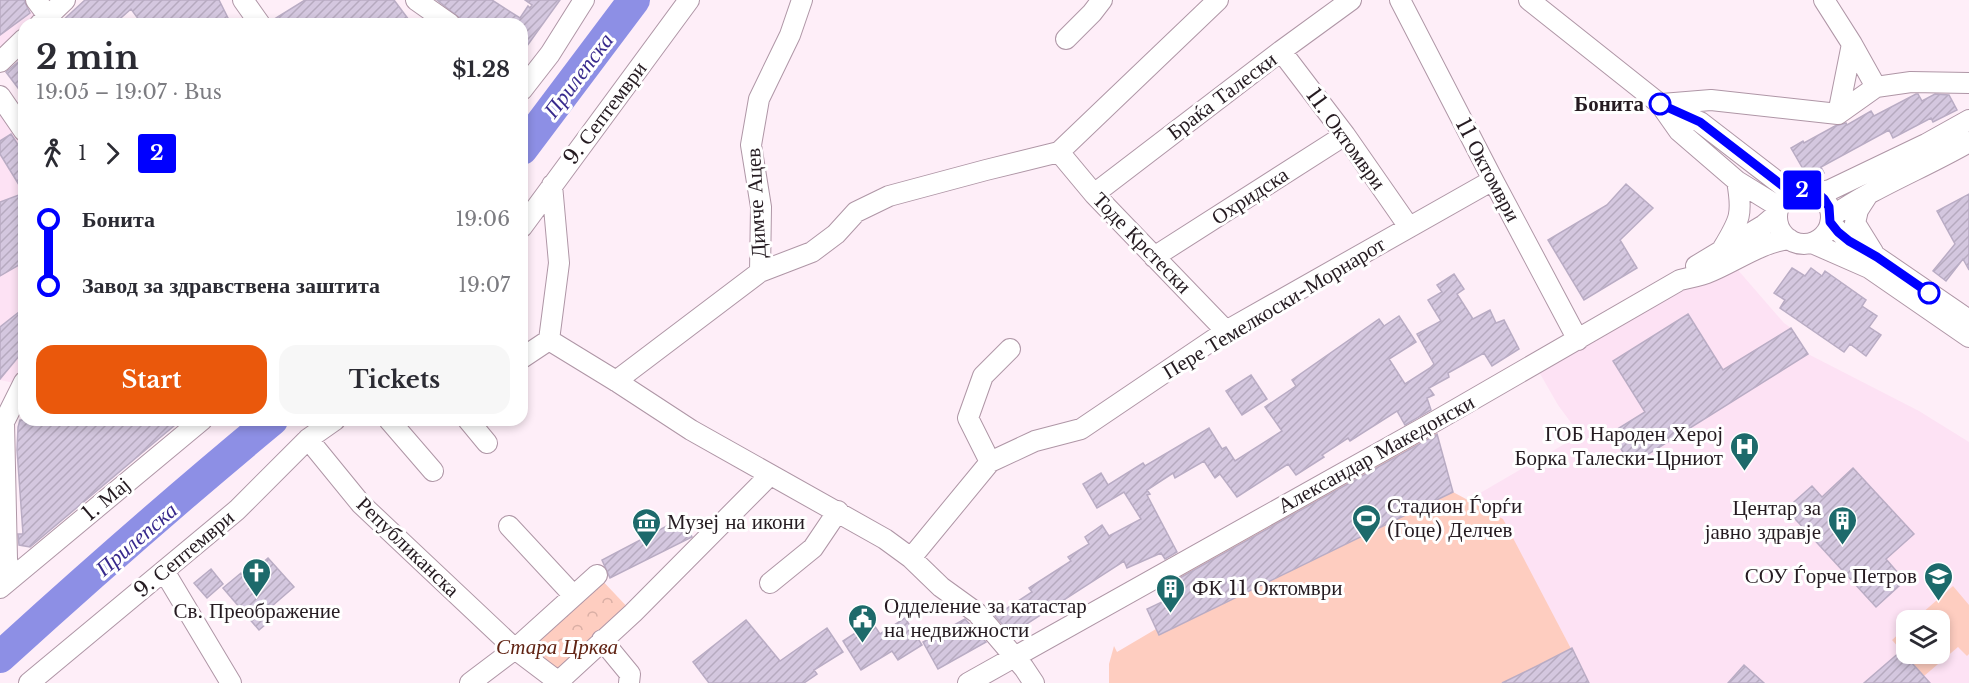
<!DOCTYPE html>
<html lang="en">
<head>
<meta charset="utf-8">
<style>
  :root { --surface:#fff; --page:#f7f7f7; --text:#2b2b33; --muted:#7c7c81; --accent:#ea580c }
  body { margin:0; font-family:"Libre Baskerville",serif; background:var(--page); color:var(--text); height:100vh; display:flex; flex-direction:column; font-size:22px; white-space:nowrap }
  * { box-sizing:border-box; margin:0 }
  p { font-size:20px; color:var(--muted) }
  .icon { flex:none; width:33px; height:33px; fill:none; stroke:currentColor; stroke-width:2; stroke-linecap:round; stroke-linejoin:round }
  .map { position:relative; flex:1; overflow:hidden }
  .drawer { position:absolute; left:18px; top:18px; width:510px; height:408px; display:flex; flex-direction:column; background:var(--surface); border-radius:18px; box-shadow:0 3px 9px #0003 }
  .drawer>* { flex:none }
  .badge { padding:0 12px; border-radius:4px; font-size:21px; line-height:39px }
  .fabs { position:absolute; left:1896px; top:610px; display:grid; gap:12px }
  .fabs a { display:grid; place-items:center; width:54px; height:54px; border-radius:12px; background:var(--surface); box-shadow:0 3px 9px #0003; font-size:30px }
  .map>.badge { position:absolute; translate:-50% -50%; box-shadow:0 0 0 3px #fff }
  .legs { display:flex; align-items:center; gap:9px; height:66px; padding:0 18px; font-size:20px }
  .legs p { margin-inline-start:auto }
  .head { display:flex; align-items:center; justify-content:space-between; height:102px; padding:0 18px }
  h1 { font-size:33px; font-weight:700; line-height:45px }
  .button { display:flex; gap:12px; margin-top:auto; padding:12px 18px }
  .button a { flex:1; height:69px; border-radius:18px; background:var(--accent); color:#fff; font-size:24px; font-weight:700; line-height:69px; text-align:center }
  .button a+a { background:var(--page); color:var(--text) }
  ul { padding:0 18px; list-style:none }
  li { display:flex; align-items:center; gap:21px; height:66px; font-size:22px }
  li i { display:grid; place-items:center; width:9px; height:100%; margin:0 8px; background:currentColor }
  li i::after { content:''; width:15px; height:15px; margin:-8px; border:4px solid; border-radius:50%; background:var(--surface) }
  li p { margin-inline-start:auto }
  li:first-child i { background:linear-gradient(#0000 50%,currentColor 0) }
  li:last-child i { background:linear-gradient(currentColor 50%,#0000 0) }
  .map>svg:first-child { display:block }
</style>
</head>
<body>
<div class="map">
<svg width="1969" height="683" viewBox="0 0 1969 683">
  <defs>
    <pattern id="forest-crowns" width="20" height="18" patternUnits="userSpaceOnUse" patternTransform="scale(1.5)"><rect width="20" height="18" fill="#fecdc0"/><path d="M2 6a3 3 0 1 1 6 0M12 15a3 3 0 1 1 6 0" fill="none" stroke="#daafa5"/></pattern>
    <pattern id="building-hatch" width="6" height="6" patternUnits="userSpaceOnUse" patternTransform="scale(1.5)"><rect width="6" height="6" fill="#d4c7df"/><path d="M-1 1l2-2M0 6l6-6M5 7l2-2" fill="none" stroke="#b6aabf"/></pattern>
  </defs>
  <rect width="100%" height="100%" fill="#feeef8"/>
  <path fill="#fde2f4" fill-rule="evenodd" d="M0 0H65L40 24H24V39L0 62Z
    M0 96 24 131 23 385 0 380Z
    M1731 262 1784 323 1791 328 1808 354 1919 411 1969 442V683H1589L1503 520 1477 506 1475 496 1580 435 1558 405 1535 365ZM1906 621H1940V654H1906Z"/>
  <path fill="#fecdc0" d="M1434 422 1453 492 1503 519 1589 683H1109V664L1114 646 1117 652 1156 629 1159 635 1194 618 1170 570Z
    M1953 586 1969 605V654L1967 656 1958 647 1924 676 1892 640 1906 627V654H1940V621H1913Z"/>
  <path fill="url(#forest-crowns)" d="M597 575 633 613 559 681 515 649Z"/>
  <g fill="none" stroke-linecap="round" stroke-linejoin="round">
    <path stroke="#8d8fe5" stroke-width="32" d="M522 149 634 0
      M0 657C89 576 179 497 272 420"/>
  </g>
  <path fill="url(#building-hatch)" stroke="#b9acc4" stroke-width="1.5" d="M0 0H24L30 13 0 35Z
    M85 0H219L231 24H142L131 9 114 24H59Z
    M305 0H394L412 24H272L271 21Z
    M437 0H492L520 18 528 6 530 8 532 5 525 0H560L522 53V24H467Z
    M24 57V96L6 72Z
    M1916 94H1918L1922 101 1935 94 1949 95 1957 110 1933 122 1931 118 1893 138 1889 130 1821 167 1824 173 1810 181 1791 148 1803 141 1804 143 1835 126 1846 123 1847 125 1871 111 1874 116Z
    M11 134 24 154V193L0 154V141Z
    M1626 184 1653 208 1620 240 1637 268 1584 300 1548 240 1607 205Z
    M24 193V262L0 276V202Z
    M1969 194V270L1963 259 1946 281 1933 271 1955 244 1937 211Z
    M1792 268 1805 276 1811 268 1822 276 1825 271 1866 300 1862 306 1877 316 1869 327 1881 335 1866 356 1850 344 1844 352 1780 308 1785 300 1774 293Z
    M1454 274 1464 289 1457 294 1473 319 1490 310 1496 323 1504 320 1519 349 1492 366 1484 353 1448 373 1449 377 1429 388 1434 395 1427 398 1431 410 1405 425 1397 411 1350 441 1348 438 1322 455 1324 457 1296 475 1288 464 1237 497 1220 474 1215 478 1204 461 1175 478 1173 473 1147 490 1150 494 1147 495 1177 552 1165 559 1161 553 1127 568 1124 561 1011 634 995 616 1032 592 1029 588 1071 561 1068 557 1089 544 1085 537 1102 525 1109 536 1141 519 1124 492 1097 508 1083 484 1101 473 1108 485 1143 463 1145 466 1209 428 1222 449 1226 447 1235 461 1282 431 1265 407 1296 386 1292 380 1379 319 1384 326 1399 316 1416 342 1389 359 1405 384 1430 368 1434 364 1417 334 1441 321 1428 300 1442 292 1437 285Z
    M24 308V350L0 379V327Z
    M1688 314 1723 370 1791 328 1808 354 1631 465 1611 433 1645 412 1613 361Z
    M1251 375 1267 399 1242 415 1226 391Z
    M20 420H181L30 547 19 545 18 534H23L17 450 18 427Z
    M1437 434 1453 492 1159 635 1147 609 1183 592 1176 580Z
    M1853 468 1914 534 1886 559 1898 573 1892 578 1899 586 1876 607 1786 509 1812 486 1822 497Z
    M682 518 692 537 610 578 602 560Z
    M268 558 294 587 272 606 279 613 259 630 223 588 241 573 245 578Z
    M211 569 223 584 207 598 194 583Z
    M905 618 922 645 898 660 892 651 861 670 843 641 872 622 880 634Z
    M965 619 986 642 938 669 923 642Z
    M746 620 780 661 827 628 843 652 814 670 817 674 804 683H709L693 662Z
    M1572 648 1589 683H1502L1539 665Z
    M1901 651 1930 683H1864Z
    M1744 665 1764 683H1728Z"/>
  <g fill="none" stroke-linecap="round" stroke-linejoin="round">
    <defs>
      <path id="minor" d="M36 0 48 16
        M243 0 260 24
        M416 0 450 24
        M1400 0 1493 180 1578 340
        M1529 0 1660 104 1700 122 1792 193
        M1824 0 1852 44 1838 114
        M40 24 65 0
        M1066 39 1092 13 1102 0
        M1852 44 1876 87
        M1281 51 1345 135 1409 227
        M0 62 24 39
        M522 90 550 54 584 0
        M0 96 24 131
        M1660 104 1679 131 1737 181 1779 207
        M1662 104 1711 100 1838 114 1876 87 1911 82 1969 83
        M1059 152 1094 194 1226 331
        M1777 217a27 27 0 1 1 54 0a27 27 0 1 1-54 0Z
        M1817 193 1830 190 1926 144 1969 120
        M1094 194 1281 51 1351 0
        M1867 196 1858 210 1855 223 1873 252
        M1831 217C1874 187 1924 168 1969 142
        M1830 223 1849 241 1877 257 1969 320
        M522 227 689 0
        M1812 243 1869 268 1969 337
        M1723 248C1740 220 1743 214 1737 181
        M1154 257 1345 135
        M1696 266 1764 225 1777 214
        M760 272 761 207 751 145 759 99 790 35 802 0
        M549 340 616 381 691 430 885 539 911 558 941 587 977 613 1024 668 1034 683
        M522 358 549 340 559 263 552 185
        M616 381 760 272 812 252 836 234 856 212 889 196 986 170 1059 152 1218 0
        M389 420 433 471
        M468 420 487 443
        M308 439 361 504 515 649 560 683
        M990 462 968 418 983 376 1010 349
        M509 526 574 596
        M911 558 990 462 1035 441 1081 429 1226 331 1493 180
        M164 571 231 683
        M10 579 7 559 4 422 24 382
        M770 583 813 548 838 511
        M0 588 202 420
        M602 640 630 674 629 683
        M559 681 633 613 769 476
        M29 683 237 510 308 439 335 420
        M470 683 515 649 597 575
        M968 683 1434 422 1680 280C1689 278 1698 276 1707 273 1735 262 1759 243 1789 239"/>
    </defs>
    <use href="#minor" stroke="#af96a6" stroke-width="22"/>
    <use href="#minor" stroke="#fff" stroke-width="20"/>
  </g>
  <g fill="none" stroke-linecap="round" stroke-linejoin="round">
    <defs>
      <path id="line-1" d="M1660 104 1700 122 1792 193 1800 190 1817 193 1824 199 1829 207 1830 222 1838 232 1849 241 1877 257 1929 293"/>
    </defs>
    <use href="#line-1" stroke="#fff" stroke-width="14"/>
    <use href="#line-1" stroke="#00f" stroke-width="9"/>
  </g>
  <defs>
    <symbol id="hospital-pin" viewBox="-11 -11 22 30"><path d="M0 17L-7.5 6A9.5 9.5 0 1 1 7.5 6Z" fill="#1d6a6b" stroke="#fff"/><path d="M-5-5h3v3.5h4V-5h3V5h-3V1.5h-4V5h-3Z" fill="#fff"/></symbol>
    <symbol id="stadium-pin" viewBox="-11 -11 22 30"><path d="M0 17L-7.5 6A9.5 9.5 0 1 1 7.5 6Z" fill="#1d6a6b" stroke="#fff"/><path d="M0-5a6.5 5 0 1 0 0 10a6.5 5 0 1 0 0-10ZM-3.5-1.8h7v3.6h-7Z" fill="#fff"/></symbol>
    <symbol id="building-pin" viewBox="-11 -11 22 30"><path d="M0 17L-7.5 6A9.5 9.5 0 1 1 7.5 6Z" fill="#1d6a6b" stroke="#fff"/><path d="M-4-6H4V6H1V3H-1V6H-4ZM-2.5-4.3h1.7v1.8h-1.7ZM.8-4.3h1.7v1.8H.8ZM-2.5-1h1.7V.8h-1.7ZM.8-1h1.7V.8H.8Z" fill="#fff"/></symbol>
    <symbol id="museum-pin" viewBox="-11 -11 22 30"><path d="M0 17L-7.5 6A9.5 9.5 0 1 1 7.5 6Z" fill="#1d6a6b" stroke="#fff"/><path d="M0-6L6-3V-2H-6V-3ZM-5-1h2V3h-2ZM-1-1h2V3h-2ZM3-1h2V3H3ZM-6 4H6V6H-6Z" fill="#fff"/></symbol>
    <symbol id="church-pin" viewBox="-11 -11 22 30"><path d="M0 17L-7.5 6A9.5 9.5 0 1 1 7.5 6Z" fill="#1d6a6b" stroke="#fff"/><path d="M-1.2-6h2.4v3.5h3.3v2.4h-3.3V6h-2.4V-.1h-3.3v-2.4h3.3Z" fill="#fff"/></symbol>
    <symbol id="university-pin" viewBox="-11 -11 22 30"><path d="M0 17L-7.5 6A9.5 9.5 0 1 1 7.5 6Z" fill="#1d6a6b" stroke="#fff"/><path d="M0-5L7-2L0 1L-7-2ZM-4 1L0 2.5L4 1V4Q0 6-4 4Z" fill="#fff"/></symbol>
    <symbol id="civic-pin" viewBox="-11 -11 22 30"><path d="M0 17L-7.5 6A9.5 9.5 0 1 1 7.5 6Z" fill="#1d6a6b" stroke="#fff"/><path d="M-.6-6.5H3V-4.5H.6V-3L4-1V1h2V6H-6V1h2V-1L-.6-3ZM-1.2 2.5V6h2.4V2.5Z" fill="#fff"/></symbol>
  </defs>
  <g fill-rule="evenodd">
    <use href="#hospital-pin" x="1728" y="430" width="33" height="45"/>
    <use href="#stadium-pin" x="1350" y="502" width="33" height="45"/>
    <use href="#building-pin" x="1826" y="504" width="33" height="45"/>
    <use href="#museum-pin" x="630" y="506" width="33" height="45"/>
    <use href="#church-pin" x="240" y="556" width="33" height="45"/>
    <use href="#university-pin" x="1922" y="560" width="33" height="45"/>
    <use href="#building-pin" x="1154" y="572" width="33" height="45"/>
    <use href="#civic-pin" x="846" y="602" width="33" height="45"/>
  </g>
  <g fill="#fff" stroke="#00f" stroke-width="3">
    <circle cx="1660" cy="104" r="10"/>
    <circle cx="1929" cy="293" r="10"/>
  </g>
  <g text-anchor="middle" stroke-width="6" stroke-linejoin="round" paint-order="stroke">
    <g font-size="21" fill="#251b21" stroke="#fff">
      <text transform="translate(1222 96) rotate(-37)" y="7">Браќа Талески</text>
      <text transform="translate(605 113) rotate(-53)" y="7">9. Септември</text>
      <text transform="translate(1346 139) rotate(54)" y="7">11. Октомври</text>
      <text transform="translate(1488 170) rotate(62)" y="7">11 Октомври</text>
      <text transform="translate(1250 196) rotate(-33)" y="7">Охридска</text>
      <text transform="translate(756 203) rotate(-93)" y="7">Димче Ацев</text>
      <text transform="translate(1142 243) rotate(46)" y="7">Тоде Крстески</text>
      <text transform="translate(1274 308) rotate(-31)" y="7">Пере Темелкоски-Морнарот</text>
      <text transform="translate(1376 454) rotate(-29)" y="7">Александар Македонски</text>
      <text transform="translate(106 499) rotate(-40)" y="7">1. Мај</text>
      <text transform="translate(408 547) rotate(44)" y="7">Републиканска</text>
      <text transform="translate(184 554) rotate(-40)" y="7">9. Септември</text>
    </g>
    <g font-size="21" font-weight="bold" fill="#251b21" stroke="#fff" text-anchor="end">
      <text x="1644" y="111">Бонита</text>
    </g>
    <g font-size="21" fill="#251b21" stroke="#fff" text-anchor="start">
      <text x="1723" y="441" text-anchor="end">ГОБ Народен Херој<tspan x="1723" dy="24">Борка Талески-Црниот</tspan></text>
      <text x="1387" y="513">Стадион Ѓорѓи<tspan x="1387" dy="24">(Гоце) Делчев</tspan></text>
      <text x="1821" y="515" text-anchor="end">Центар за<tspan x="1821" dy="24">јавно здравје</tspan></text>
      <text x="667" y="529">Музеј на икони</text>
      <text x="1917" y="583" text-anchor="end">СОУ Ѓорче Петров</text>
      <text x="1192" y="595">ФК 11 Октомври</text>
      <text x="884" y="613">Одделение за катастар<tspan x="884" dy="24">на недвижности</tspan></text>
      <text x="257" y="618" text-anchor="middle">Св. Преображение</text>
    </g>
    <g font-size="21" font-style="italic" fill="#602313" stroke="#fff">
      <text x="557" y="654">Стара Црква</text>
    </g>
    <g font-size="22" font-style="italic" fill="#382a8d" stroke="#fff">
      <text transform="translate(578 75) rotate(-53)" y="8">Прилепска</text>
      <text transform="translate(136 539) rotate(-41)" y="8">Прилепска</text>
    </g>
  </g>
</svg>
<div class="fabs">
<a><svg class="icon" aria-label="layers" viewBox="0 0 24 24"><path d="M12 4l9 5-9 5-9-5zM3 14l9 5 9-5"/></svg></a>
</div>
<b class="badge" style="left:1802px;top:190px;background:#00f;color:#fff">2</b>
<section class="drawer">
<div class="head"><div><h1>2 min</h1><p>19:05 – 19:07 · Bus</p></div><b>$1.28</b></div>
<div class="legs"><svg class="icon" aria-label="walk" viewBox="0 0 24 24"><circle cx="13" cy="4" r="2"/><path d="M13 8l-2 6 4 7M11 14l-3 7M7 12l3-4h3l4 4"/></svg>1<svg class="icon" aria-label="forward" viewBox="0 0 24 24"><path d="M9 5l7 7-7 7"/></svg><b class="badge" style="background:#00f;color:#fff">2</b></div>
<ul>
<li><i style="color:#00f"></i><b>Бонита</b><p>19:06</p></li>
<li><i style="color:#00f"></i><b>Завод за здравствена заштита</b><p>19:07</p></li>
</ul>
<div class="button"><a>Start</a><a>Tickets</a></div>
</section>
</div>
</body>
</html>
